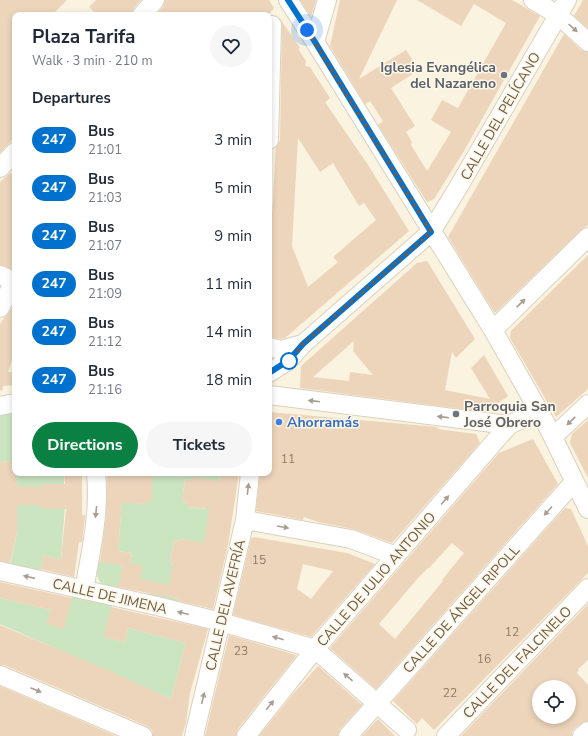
<!DOCTYPE html>
<html lang="en">
<head>
<meta charset="utf-8">
<style>
  :root { --surface:#fff; --page:#f6f6f7; --text:#1f2937; --muted:#747a83; --accent:#0b8043 }
  body { margin:0; font-family:"Nunito Sans",sans-serif; background:var(--page); color:var(--text); height:100vh; display:flex; flex-direction:column; font-size:15px; white-space:nowrap }
  * { box-sizing:border-box; margin:0 }
  p { font-size:13px; color:var(--muted) }
  .icon { flex:none; width:22px; height:22px; fill:none; stroke:currentColor; stroke-width:2; stroke-linecap:round; stroke-linejoin:round }
  .map { position:relative; flex:1; overflow:hidden }
  .sheet { position:absolute; left:12px; top:12px; width:260px; height:464px; display:flex; flex-direction:column; background:var(--surface); border-radius:8px; box-shadow:0 2px 6px #0003 }
  .sheet>* { flex:none }
  .badge { padding:0 8px; border-radius:13px; font-size:14px; line-height:26px }
  .tools { position:absolute; left:532px; top:680px; display:grid; gap:8px }
  .tools a { display:grid; place-items:center; width:44px; height:44px; border-radius:50%; background:var(--surface); box-shadow:0 2px 6px #0003; font-size:20px }
  .you { position:absolute; width:20px; height:20px; margin:-10px; border:3px solid #fff; border-radius:50%; background:#1a73e8; box-shadow:0 0 0 6px #1a73e833 }
  .map>.badge { position:absolute; translate:-50% -50%; box-shadow:0 0 0 2px #fff }
  h2 { padding:0 20px; font-size:15px; line-height:36px }
  .round { display:grid; place-items:center; flex:none; width:42px; height:42px; border-radius:21px; background:var(--page) }
  .overview { display:flex; align-items:center; justify-content:space-between; height:68px; padding:0 20px }
  h1 { font-size:19px; font-weight:700; line-height:30px }
  .primary-button { display:flex; gap:8px; margin-top:auto; padding:8px 20px }
  .primary-button a { flex:1; height:46px; border-radius:24px; background:var(--accent); color:#fff; font-size:16px; font-weight:700; line-height:46px; text-align:center }
  .primary-button a+a { background:var(--page); color:var(--text) }
  ul { padding:0; list-style:none }
  li { display:flex; align-items:center; gap:12px; height:48px; padding:0 20px }
  li div { flex:1 }
  li b { display:block; font-size:15px }
  li em { font-style:normal }
  li .badge { min-width:44px; font-weight:700; text-align:center }
  .map>svg:first-child { display:block }
</style>
</head>
<body>
<div class="map">
<svg width="588" height="736" viewBox="0 0 588 736">
  <rect width="100%" height="100%" fill="#f9f3e0"/>
  <path fill="#cbe5c1" d="M11 408 15 436V461L0 462V412Z
    M16 473H64V487H35V505H65L61 560 44 555 39 580 10 565 17 533Z
    M121 473H220L218 484 192 478V480L185 479 182 502 188 503V507L206 509V507H210L204 546 191 541 180 539 179 541 174 540 170 563 175 564 167 596 179 598 178 604 147 598 151 582 140 579 130 563 132 553 118 551 122 502 147 504V501H152V483Z
    M98 561 123 566 118 591C99 586 95 581 98 561Z
    M72 596 112 605 105 637 125 642 128 628 186 643 171 699 0 624V598L51 610 47 624 64 628Z"/>
  <path fill="#ecd5bb" fill-rule="evenodd" d="M0 0H67L52 15H15V137L0 153Z
    M96 0H141L134 8 132 15H97L89 7Z
    M165 0H269L274 8 268 15H156L163 7Z
    M300 0H316L312 14 310 15Z
    M340 0H397L359 79 406 50 419 70 391 88 415 126 406 132 412 142 411 145 427 171 451 132 431 120 442 100 458 108 506 23 474 4 461 26 417 0H512L540 16 464 151 434 199 427 202 378 125 383 121 370 101 365 104 330 46Z
    M583 0H588V28L574 16Z
    M279 17 300 48 298 49 306 61 305 66 310 67 330 98 325 102 368 165 409 231 285 338 281 339 269 337V283L271 233 276 147 280 140 282 25ZM298 138 320 172 333 163 359 206 364 203 376 220 333 257 338 262 308 287 292 246Z
    M564 34 581 50 588 52V225L581 230 496 312H494L448 237Z
    M10 173 15 176V270L0 265V182Z
    M588 255V389L556 417 510 338 511 331Z
    M427 261 475 339 456 358 452 352 445 390 490 399 471 368 484 355 508 396 486 412 300 388 301 366 417 263ZM354 341 353 351 373 375 350 372 349 381 313 377Z
    M15 302V352L8 372H15V385L3 386 2 391 0 390V324L4 318 9 313Z
    M269 412 438 427 437 429 476 434 480 443 392 543 353 529 318 522 304 517 303 520 256 511 260 473H269Z
    M588 420V478L570 443 572 434Z
    M533 439 558 484 376 689 330 648 499 453ZM452 543 464 553 442 580 443 581 395 639 379 624 418 578 428 568H429Z
    M15 461 17 486 42 487V484H65L64 473H82V515H85V517L82 542H79L74 577 41 569 44 555 61 560 66 509 40 508V505H17V533L10 563 0 561V462Z
    M107 473H152V501H147V504L122 503 118 551 132 553 130 563 143 566 140 579 169 585 173 563H170L174 540 179 541 180 539 204 543 209 509 188 507V503L182 502 185 479 192 480V477L219 481 220 473H239L228 545 213 609 179 601V598L148 593 118 587 123 566 100 562 106 518Z
    M565 508 571 509 588 546V573L434 730 422 718 417 724 393 701Z
    M254 537 347 553 375 564 311 637 233 615 251 539ZM303 564 333 571 311 599 297 589Z
    M0 582 72 598 64 629 46 624 51 610 0 598Z
    M588 604V660L578 669 579 670 577 673 588 685V721L582 723 575 728 572 732V736H461ZM539 687H569V717H539Z
    M111 607 208 629 190 693 186 723 182 736H153L152 730 147 726 4 665H0V625L103 668 171 699 186 643 128 628 125 642 104 637Z
    M229 635 296 655V656L238 729 236 736H205Z
    M318 666 362 705 340 729 338 736H259L293 694Z
    M0 686 116 736H0Z
    M378 719 395 736H362Z"/>
  <g fill="none" stroke-linecap="round" stroke-linejoin="round">
    <defs>
      <path id="minor" d="M288 0 315 42 493 330 549 429 588 509
        M533 0 558 15 588 42
        M142 15 155 0
        M315 42 327 0
        M269 140 272 25
        M0 168 15 152
        M0 275 15 282
        M0 308 14 282
        M493 330 588 237
        M269 347 281 350 303 344
        M269 373 289 360 303 344 431 232 459 186 567 0
        M269 395 509 425 539 411
        M0 406 15 403
        M553 437 588 404
        M245 520 351 539 396 556
        M0 571 157 606 221 622 315 649 407 730
        M84 590C91 551 100 512 96 473
        M0 675 143 736
        M194 736 245 520 250 473
        M246 736 315 649 509 425
        M348 736 574 482
        M446 736 588 588
        M582 736 588 731"/>
    </defs>
    <use href="#minor" stroke="#dcd0be" stroke-width="20"/>
    <use href="#minor" stroke="#fff" stroke-width="18"/>
  </g>
  <defs><path id="oneway-solid" d="M-6-.8H1V-3.2L6.5 0L1 3.2V.8H-6Z"/></defs>
  <g fill="#a89d92">
    <use href="#oneway-solid" transform="translate(573 28) rotate(42)"/>
    <use href="#oneway-solid" transform="translate(521 303) rotate(-44)"/>
    <use href="#oneway-solid" transform="translate(314 401) rotate(-173)"/>
    <use href="#oneway-solid" transform="translate(443 417) rotate(-173)"/>
    <use href="#oneway-solid" transform="translate(571 421) rotate(136)"/>
    <use href="#oneway-solid" transform="translate(248 489) rotate(-83)"/>
    <use href="#oneway-solid" transform="translate(445 500) rotate(-49)"/>
    <use href="#oneway-solid" transform="translate(548 511) rotate(132)"/>
    <use href="#oneway-solid" transform="translate(96 512) rotate(96)"/>
    <use href="#oneway-solid" transform="translate(283 527) rotate(10)"/>
    <use href="#oneway-solid" transform="translate(29 577) rotate(-167)"/>
    <use href="#oneway-solid" transform="translate(183 613) rotate(-166)"/>
    <use href="#oneway-solid" transform="translate(278 638) rotate(-164)"/>
    <use href="#oneway-solid" transform="translate(348 677) rotate(-139)"/>
    <use href="#oneway-solid" transform="translate(36 690) rotate(23)"/>
    <use href="#oneway-solid" transform="translate(203 698) rotate(-77)"/>
    <use href="#oneway-solid" transform="translate(270 705) rotate(-51)"/>
  </g>
  <g fill="none" stroke-linecap="round" stroke-linejoin="round">
    <defs>
      <path id="line" d="M269 373 289 360 303 344 431 232 315 42 288 0"/>
    </defs>
    <use href="#line" stroke="#fff" stroke-width="9"/>
    <use href="#line" stroke="#0072ce" stroke-width="6"/>
    <path stroke="#6e5b4a" stroke-width="4" stroke-dasharray="0 7.2" d="M289 361 303 344 431 232 307 30"/>
  </g>
  <g fill="#6b7280" stroke="#fdf7e6" stroke-width="1.5">
    <circle cx="504" cy="75" r="4"/>
    <circle cx="456" cy="414" r="4"/>
  </g>
  <circle fill="#fff" stroke="#0072ce" stroke-width="2" cx="289" cy="361" r="8"/>
  <circle fill="#3f7fe0" stroke="#fdf7e6" stroke-width="1.5" cx="279" cy="422" r="4"/>
  <g text-anchor="middle" stroke-width="3" stroke-linejoin="round" paint-order="stroke">
    <g font-size="12" fill="#8e7a66">
      <text x="288" y="463">11</text>
      <text x="259" y="564">15</text>
      <text x="512" y="636">12</text>
      <text x="241" y="655">23</text>
      <text x="484" y="663">16</text>
      <text x="450" y="697">22</text>
    </g>
    <g font-size="14" font-weight="bold" fill="#5b616d" stroke="#fdf7e6" text-anchor="end">
      <text x="496" y="72">Iglesia Evangélica<tspan x="496" dy="16">del Nazareno</tspan></text>
      <text x="464" y="411" text-anchor="start">Parroquia San<tspan x="464" dy="16">José Obrero</tspan></text>
    </g>
    <g font-size="14" fill="#6e5b4a" stroke="#fdf7e6">
      <text transform="translate(500 116) rotate(-60)" y="5">CALLE DEL PELÍCANO</text>
      <text transform="translate(376 579) rotate(-49)" y="5">CALLE DE JULIO ANTONIO</text>
      <text transform="translate(110 596) rotate(13)" y="5">CALLE DE JIMENA</text>
      <text transform="translate(225 605) rotate(-77)" y="5">CALLE DEL AVEFRÍA</text>
      <text transform="translate(461 609) rotate(-48)" y="5">CALLE DE ÁNGEL RIPOLL</text>
      <text transform="translate(517 662) rotate(-46)" y="5">CALLE DEL FALCINELO</text>
    </g>
    <g font-size="14" font-weight="bold" fill="#366cbe" stroke="#fdf7e6" text-anchor="start">
      <text x="287" y="427">Ahorramás</text>
    </g>
  </g>
</svg>
<div class="tools">
<a><svg class="icon" aria-label="locate" viewBox="0 0 24 24"><circle cx="12" cy="12" r="6"/><path d="M12 2v4M12 18v4M2 12h4M18 12h4"/></svg></a>
</div>
<div class="you" style="left:307px;top:30px"></div>
<section class="sheet">
<div class="overview"><div><h1>Plaza Tarifa</h1><p>Walk · 3 min · 210 m</p></div><a class="round"><svg class="icon" aria-label="heart" viewBox="0 0 24 24"><path d="M12 20l-8-8c-3-5 5-10 8-4 3-6 11-1 8 4z"/></svg></a></div>
<h2>Departures</h2>
<ul>
<li><span class="badge" style="background:#0072ce;color:#fff">247</span><div><b>Bus</b><p>21:01</p></div><em>3 min</em></li>
<li><span class="badge" style="background:#0072ce;color:#fff">247</span><div><b>Bus</b><p>21:03</p></div><em>5 min</em></li>
<li><span class="badge" style="background:#0072ce;color:#fff">247</span><div><b>Bus</b><p>21:07</p></div><em>9 min</em></li>
<li><span class="badge" style="background:#0072ce;color:#fff">247</span><div><b>Bus</b><p>21:09</p></div><em>11 min</em></li>
<li><span class="badge" style="background:#0072ce;color:#fff">247</span><div><b>Bus</b><p>21:12</p></div><em>14 min</em></li>
<li><span class="badge" style="background:#0072ce;color:#fff">247</span><div><b>Bus</b><p>21:16</p></div><em>18 min</em></li>
</ul>
<div class="primary-button"><a>Directions</a><a>Tickets</a></div>
</section>
</div>
</body>
</html>
